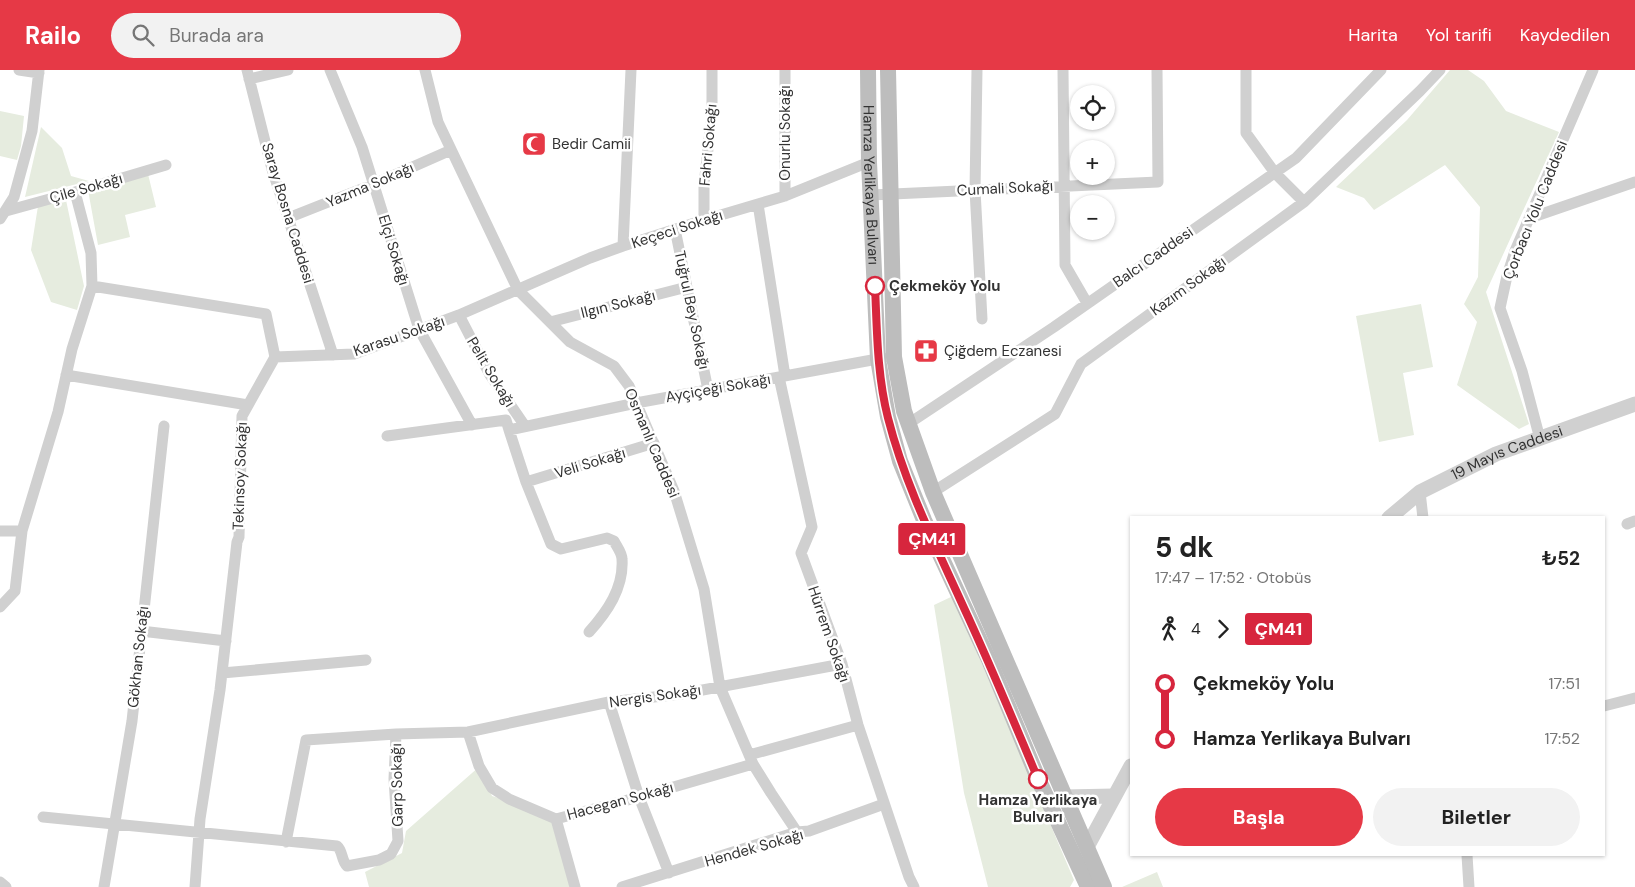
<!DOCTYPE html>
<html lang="tr">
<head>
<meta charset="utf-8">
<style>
  :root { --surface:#fff; --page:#f2f2f2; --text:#222; --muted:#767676; --accent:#e63946 }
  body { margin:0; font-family:"DM Sans",sans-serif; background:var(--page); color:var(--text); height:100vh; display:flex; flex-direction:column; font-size:19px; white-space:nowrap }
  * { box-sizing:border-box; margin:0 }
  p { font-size:16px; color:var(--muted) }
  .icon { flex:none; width:28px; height:28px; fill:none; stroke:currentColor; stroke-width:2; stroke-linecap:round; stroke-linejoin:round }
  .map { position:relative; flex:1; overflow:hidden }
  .drawer { position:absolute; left:1130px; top:446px; width:475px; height:340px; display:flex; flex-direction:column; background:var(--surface); border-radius:0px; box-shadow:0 1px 4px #0004 }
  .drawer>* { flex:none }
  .badge { padding:0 10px; border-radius:4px; font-size:18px; line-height:32px }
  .buttons { position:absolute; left:1070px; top:15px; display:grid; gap:10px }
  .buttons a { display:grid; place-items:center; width:45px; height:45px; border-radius:50%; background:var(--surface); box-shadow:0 1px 4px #0004; font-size:25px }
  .map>.badge { position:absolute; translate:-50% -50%; box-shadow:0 0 0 2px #fff }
  .legs { display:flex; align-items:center; gap:8px; height:55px; padding:0 25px; font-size:16px }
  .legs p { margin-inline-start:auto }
  .head { display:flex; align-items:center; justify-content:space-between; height:85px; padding:0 25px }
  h1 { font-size:28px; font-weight:700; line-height:38px }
  .action { display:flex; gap:10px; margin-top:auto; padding:10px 25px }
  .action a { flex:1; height:58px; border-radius:30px; background:var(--accent); color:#fff; font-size:20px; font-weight:700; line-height:58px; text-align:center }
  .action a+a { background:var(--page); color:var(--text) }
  ul { padding:0 25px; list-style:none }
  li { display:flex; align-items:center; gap:18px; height:55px; font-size:19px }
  li i { display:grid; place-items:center; width:8px; height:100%; margin:0 6px; background:currentColor }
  li i::after { content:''; width:12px; height:12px; margin:-6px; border:4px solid; border-radius:50%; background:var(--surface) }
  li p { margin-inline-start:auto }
  li:first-child i { background:linear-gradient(#0000 50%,currentColor 0) }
  li:last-child i { background:linear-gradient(currentColor 50%,#0000 0) }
  header { display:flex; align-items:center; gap:30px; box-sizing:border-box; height:70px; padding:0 25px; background:var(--accent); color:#fff }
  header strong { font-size:24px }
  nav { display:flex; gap:28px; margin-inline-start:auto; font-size:18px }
  .search { width:350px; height:45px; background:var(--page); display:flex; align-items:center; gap:12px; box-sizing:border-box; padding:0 18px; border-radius:28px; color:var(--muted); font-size:19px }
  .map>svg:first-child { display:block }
</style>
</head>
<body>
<header>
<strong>Railo</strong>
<div class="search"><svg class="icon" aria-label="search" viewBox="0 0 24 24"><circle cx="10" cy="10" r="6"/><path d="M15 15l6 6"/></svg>Burada ara</div>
<nav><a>Harita</a><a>Yol tarifi</a><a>Kaydedilen</a></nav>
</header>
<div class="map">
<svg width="1635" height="817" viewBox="0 0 1635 817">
  <rect width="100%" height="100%" fill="#fff"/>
  <path fill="#e6ecdf" d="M1450 0H1468L1484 11 1506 41 1559 62 1486 222 1529 354 1519 359 1457 315 1477 252 1464 234 1478 207 1480 137 1445 95 1374 140 1364 128 1336 117 1407 50Z
    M0 41 24 46 21 76 17 90 0 86Z
    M41 57 62 78 71 106 89 111 25 127Z
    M148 104 156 137 125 145 130 167 98 175 88 120Z
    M66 130 84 216 77 240 51 232 31 180 38 136Z
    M1421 234 1433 297 1403 303 1414 365 1379 372 1356 246Z
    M953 526 1074 810 1070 817H988L964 723 934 535Z
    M480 696 492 726 550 744 572 817H369L365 802 402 783 406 761Z
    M1157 802 1163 817H1122Z"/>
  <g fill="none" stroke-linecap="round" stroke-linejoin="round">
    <path stroke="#d0d0d0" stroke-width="11" d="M19 0 39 3
      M247 0 272 99 333 285
      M330 0 362 77 419 259 472 355
      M425 0 438 52 518 220 570 272 614 296 629 316 674 421 704 519 720 617 753 694 771 723 797 762
      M631 0 623 176 704 150 785 126 869 92
      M785 0V126
      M977 0 975 120 982 249
      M1063 0 1065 195 1087 233
      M1246 0V63L1275 103 1304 132
      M249 9 288 0
      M871 125 1158 112 1157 0
      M758 134 785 306
      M6 141 75 122 166 95
      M288 148 374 114 451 80
      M1530 148 1635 112
      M0 149 14 127 32 61 39 0
      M704 150V115L712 43V0
      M675 159 708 320
      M92 216 266 244 275 287 242 346 239 467 237 472 220 620 200 749 195 817
      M459 245 490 305 525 356
      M550 252 687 217
      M275 287 354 284 459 245 590 188 623 176
      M66 305 248 335
      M779 307 812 457 801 483 842 594 858 655 909 807 914 817
      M908 354 1054 257 1296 88 1381 0
      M509 360 526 412 551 474 561 479 607 468 614 471C617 477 622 483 622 489 624 518 607 542 589 562
      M387 366 506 350 509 360 636 333 883 288
      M1540 369 1522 301 1500 238 1507 206 1515 181 1593 0
      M526 412 654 373
      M933 422 1055 344 1081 294 1304 132 1420 21 1440 0
      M1420 422 1423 448
      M1627 454 1635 451
      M0 461H22
      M0 537 15 521 22 461 58 342 72 279 92 216 91 183 75 122
      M141 561 226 571
      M222 603 366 590
      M609 632 639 727 669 803
      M1604 636 1635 628
      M468 662 479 696 492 718 509 729 556 749 639 727 753 694
      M749 685 858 655
      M43 747 337 776C343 781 341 790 347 796L379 790 391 784 398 771 394 709 396 664
      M556 749 575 817
      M286 772 306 670 396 664 468 662 609 632 681 624 842 594
      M1467 785 1469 817
      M0 812 6 817
      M104 817 132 651 164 356
      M622 817 797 762 809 761 884 734"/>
    <g stroke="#d0d0d0" stroke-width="15">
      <path id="s1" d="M1389 448 1420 422 1496 384 1635 334"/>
      <path d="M1064 727 1114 726"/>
      <path d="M1087 777 1131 696"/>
    </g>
    <g stroke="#bdbdbd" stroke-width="16">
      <path id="s2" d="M868 0 869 92 878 289 888 347 900 391 924 450 989 590 1040 713 1088 817"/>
      <path d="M888 0 894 287 904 341 933 422 1104 817"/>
    </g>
  </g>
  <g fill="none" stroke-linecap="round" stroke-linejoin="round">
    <defs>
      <path id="line-1" d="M875 216C877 260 877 305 888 348 905 415 936 476 964 538 990 594 1014 652 1038 709"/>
    </defs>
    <use href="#line-1" stroke="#fff" stroke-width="11"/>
    <use href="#line-1" stroke="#d7263d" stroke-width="8"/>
  </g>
  <defs>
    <symbol id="mosque-square" viewBox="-11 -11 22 22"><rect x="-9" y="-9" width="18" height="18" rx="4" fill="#e63946" stroke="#fff"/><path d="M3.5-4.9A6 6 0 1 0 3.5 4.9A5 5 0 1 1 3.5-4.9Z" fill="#fff"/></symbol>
    <symbol id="pharmacy-square" viewBox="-11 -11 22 22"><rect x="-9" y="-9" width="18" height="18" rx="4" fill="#e63946" stroke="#fff"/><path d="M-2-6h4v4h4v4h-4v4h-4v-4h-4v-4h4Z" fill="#fff"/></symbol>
  </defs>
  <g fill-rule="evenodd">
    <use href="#mosque-square" x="520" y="60" width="28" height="28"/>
    <use href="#pharmacy-square" x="912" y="267" width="28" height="28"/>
  </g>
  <g fill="#fff" stroke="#d7263d" stroke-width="2.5">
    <circle cx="875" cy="216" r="9"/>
    <circle cx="1038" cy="709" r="9"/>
  </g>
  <g text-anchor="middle" stroke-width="5" stroke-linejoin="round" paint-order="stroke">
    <g font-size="15" fill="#333" stroke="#fff">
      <text transform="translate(785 63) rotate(-90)" y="5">Onurlu Sokağı</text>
      <text transform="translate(708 75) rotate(-85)" y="5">Fahri Sokağı</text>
      <text transform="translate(370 115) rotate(-23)" y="5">Yazma Sokağı</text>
      <text dy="5" stroke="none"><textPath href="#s2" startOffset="115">Hamza Yerlikaya Bulvarı</textPath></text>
      <text transform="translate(86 118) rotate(-16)" y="5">Çile Sokağı</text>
      <text transform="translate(1005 118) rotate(-3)" y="5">Cumali Sokağı</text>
      <text transform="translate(1535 140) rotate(-68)" y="5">Çorbacı Yolu Caddesi</text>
      <text transform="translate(288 143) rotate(73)" y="5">Saray Bosna Caddesi</text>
      <text transform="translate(677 159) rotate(-18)" y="5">Keçeci Sokağı</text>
      <text transform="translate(394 180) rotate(73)" y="5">Elçi Sokağı</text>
      <text transform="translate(1153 187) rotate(-35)" y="5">Balcı Caddesi</text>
      <text transform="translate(1188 216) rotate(-36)" y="5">Kazım Sokağı</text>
      <text transform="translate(618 234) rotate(-14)" y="5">Ilgın Sokağı</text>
      <text transform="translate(692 240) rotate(78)" y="5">Tuğrul Bey Sokağı</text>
      <text transform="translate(399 266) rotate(-19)" y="5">Karasu Sokağı</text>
      <text transform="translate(491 302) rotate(59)" y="5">Pelit Sokağı</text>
      <text transform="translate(718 318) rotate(-10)" y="5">Ayçiçeği Sokağı</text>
      <text transform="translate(652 373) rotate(67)" y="5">Osmanlı Caddesi</text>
      <text dy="5" stroke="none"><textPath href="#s1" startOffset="136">19 Mayıs Caddesi</textPath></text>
      <text transform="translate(590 393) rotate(-17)" y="5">Veli Sokağı</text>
      <text transform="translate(240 406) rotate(-88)" y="5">Tekinsoy Sokağı</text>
      <text transform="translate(829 564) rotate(71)" y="5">Hürrem Sokağı</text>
      <text transform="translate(138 587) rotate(-84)" y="5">Gökhan Sokağı</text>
      <text transform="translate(655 626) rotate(-8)" y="5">Nergis Sokağı</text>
      <text transform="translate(397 715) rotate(-91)" y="5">Garp Sokağı</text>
      <text transform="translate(620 731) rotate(-15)" y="5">Hacegan Sokağı</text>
      <text transform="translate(754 778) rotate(-16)" y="5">Hendek Sokağı</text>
    </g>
    <g font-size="15" fill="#333" stroke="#fff" text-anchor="start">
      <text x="552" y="79">Bedir Camii</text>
      <text x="944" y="286">Çiğdem Eczanesi</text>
    </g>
    <g font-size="15" font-weight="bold" fill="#333" stroke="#fff" text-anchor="start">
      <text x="889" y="221">Çekmeköy Yolu</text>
      <text x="1038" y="735" text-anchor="middle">Hamza Yerlikaya<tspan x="1038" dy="17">Bulvarı</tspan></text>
    </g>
  </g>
</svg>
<div class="buttons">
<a><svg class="icon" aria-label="locate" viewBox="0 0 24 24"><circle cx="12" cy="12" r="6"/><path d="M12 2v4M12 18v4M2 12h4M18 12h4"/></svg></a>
<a>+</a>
<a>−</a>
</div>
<b class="badge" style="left:932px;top:469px;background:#d7263d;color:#fff">ÇM41</b>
<section class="drawer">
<div class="head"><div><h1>5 dk</h1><p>17:47 – 17:52 · Otobüs</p></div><b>₺52</b></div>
<div class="legs"><svg class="icon" aria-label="walk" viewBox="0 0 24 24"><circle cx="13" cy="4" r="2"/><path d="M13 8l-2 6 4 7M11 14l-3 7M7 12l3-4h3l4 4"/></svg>4<svg class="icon" aria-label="forward" viewBox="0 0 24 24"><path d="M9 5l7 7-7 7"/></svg><b class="badge" style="background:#d7263d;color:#fff">ÇM41</b></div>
<ul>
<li><i style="color:#d7263d"></i><b>Çekmeköy Yolu</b><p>17:51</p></li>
<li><i style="color:#d7263d"></i><b>Hamza Yerlikaya Bulvarı</b><p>17:52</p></li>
</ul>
<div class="action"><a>Başla</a><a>Biletler</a></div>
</section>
</div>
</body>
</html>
